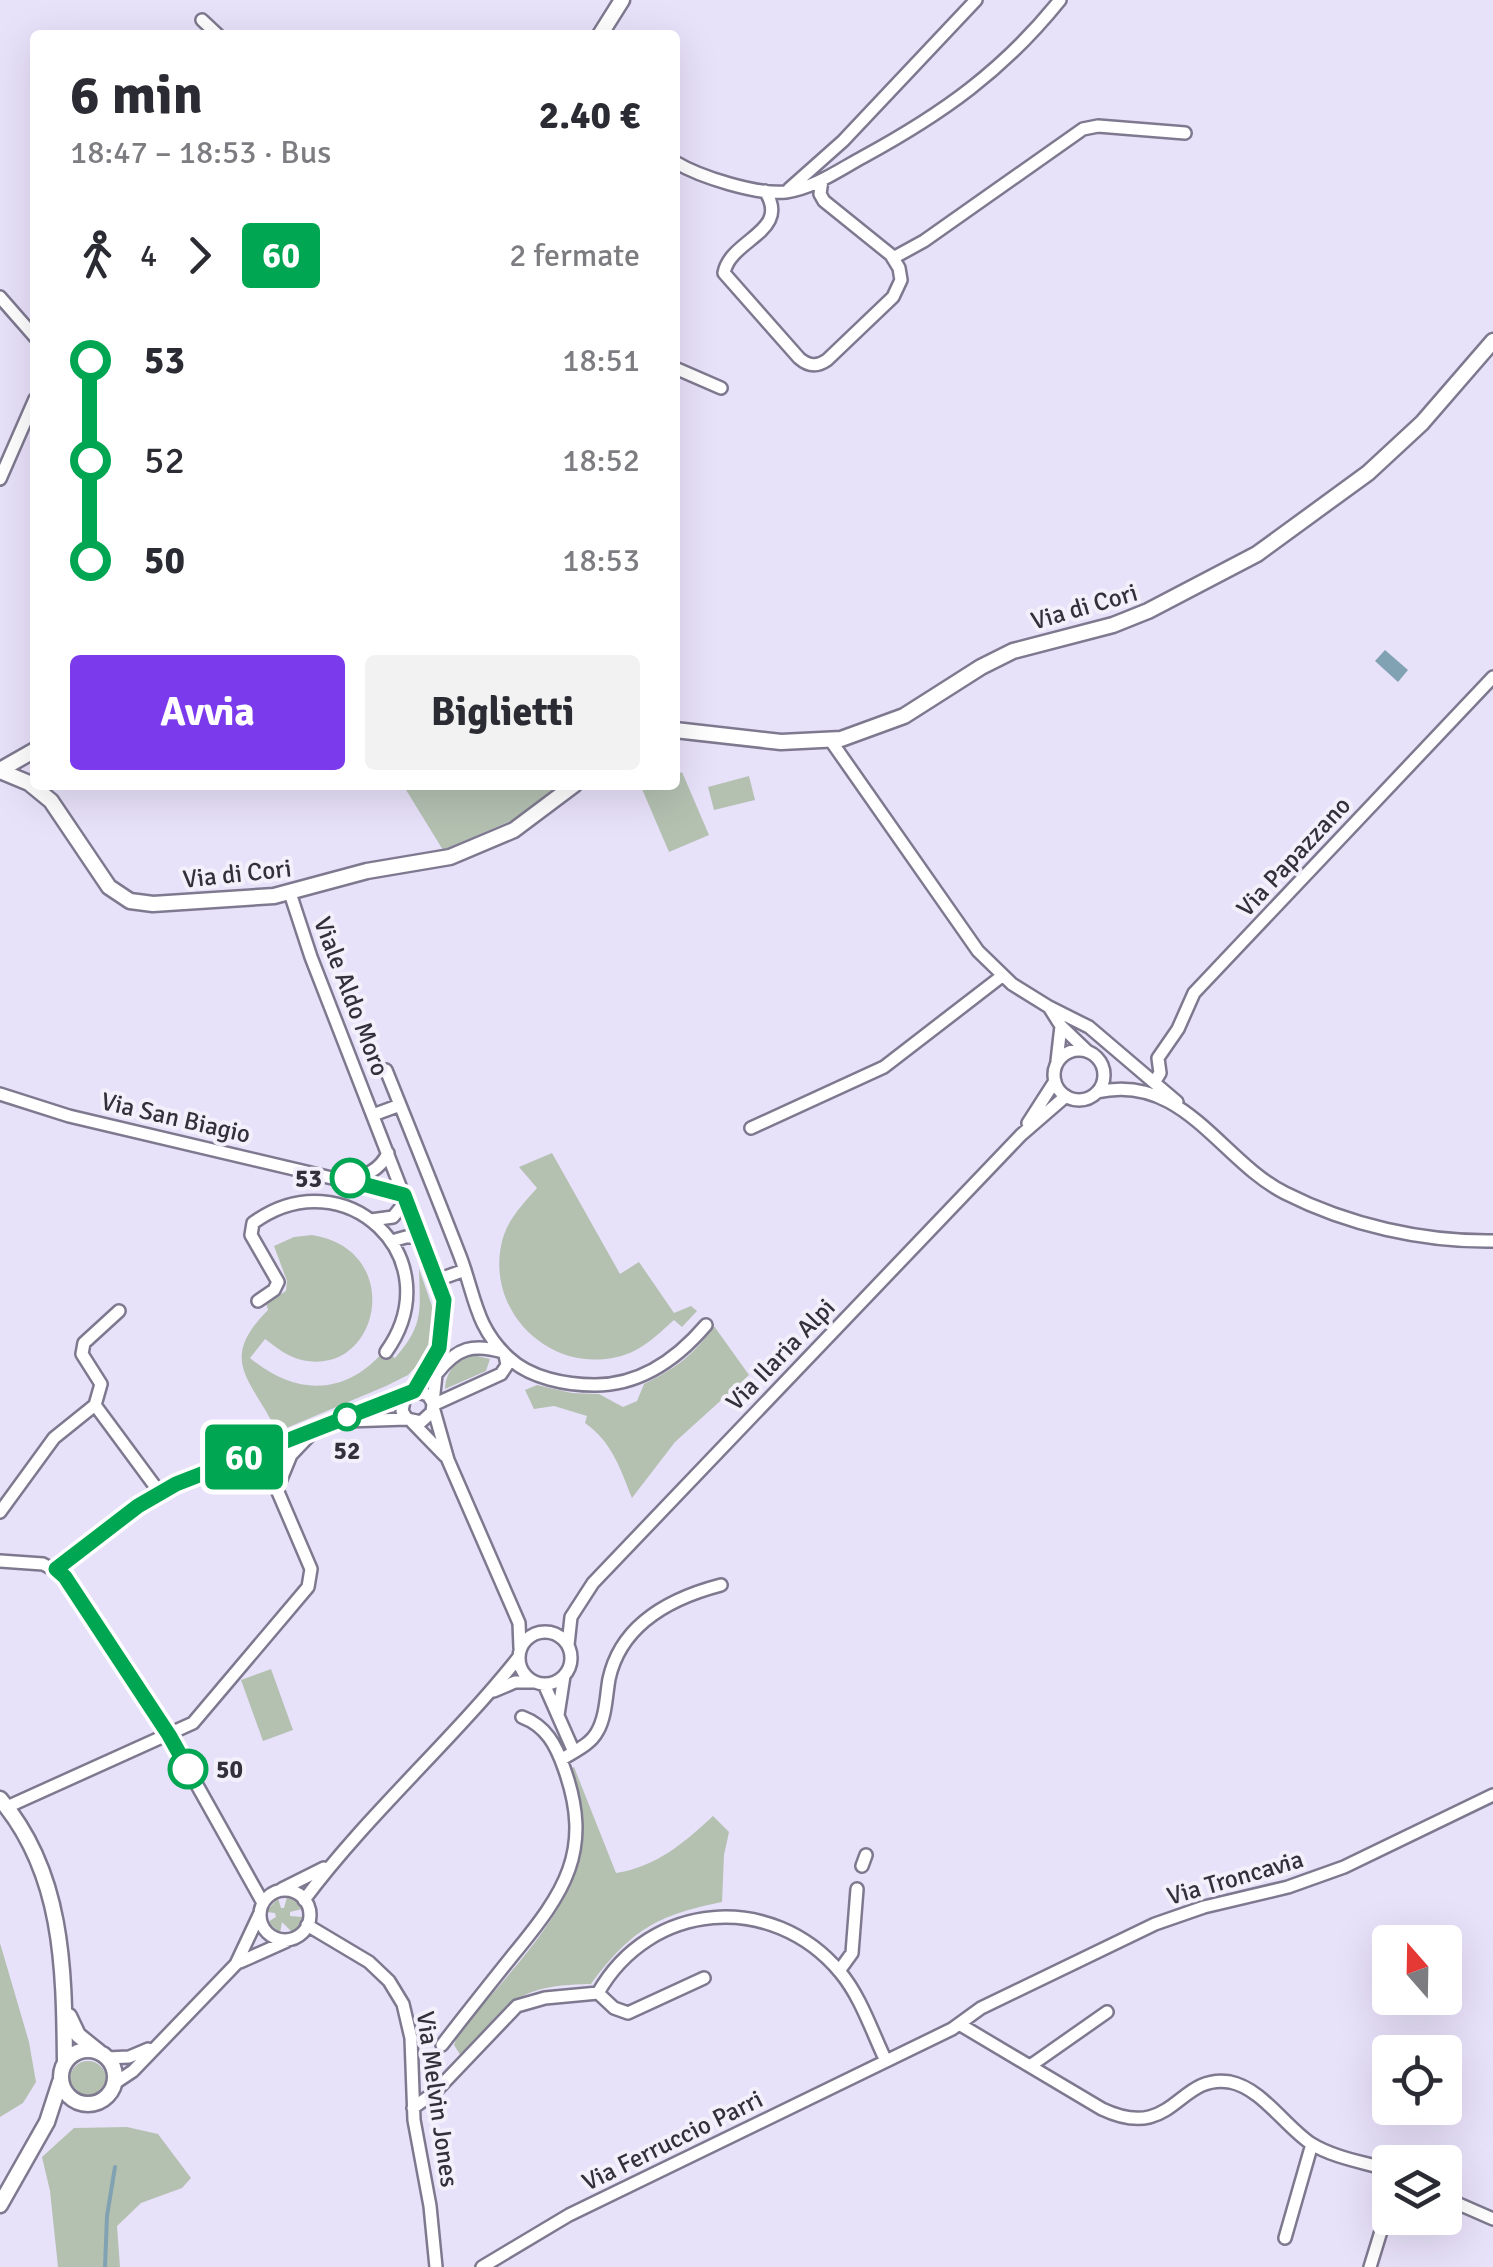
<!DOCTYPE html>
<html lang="it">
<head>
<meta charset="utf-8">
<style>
  :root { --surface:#fff; --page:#f2f2f3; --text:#2b2b33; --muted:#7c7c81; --accent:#7c3aed }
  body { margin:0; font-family:Signika,sans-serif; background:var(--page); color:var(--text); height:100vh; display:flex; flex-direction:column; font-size:38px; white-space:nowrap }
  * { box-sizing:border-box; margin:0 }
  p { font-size:32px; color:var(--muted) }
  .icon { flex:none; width:55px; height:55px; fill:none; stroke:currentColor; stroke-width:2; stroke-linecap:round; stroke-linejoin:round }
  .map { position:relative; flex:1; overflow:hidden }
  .drawer { position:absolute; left:30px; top:30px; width:650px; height:760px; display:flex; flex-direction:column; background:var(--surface); border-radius:10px; box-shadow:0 10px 40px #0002 }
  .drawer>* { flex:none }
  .badge { padding:0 20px; border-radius:8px; font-size:35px; line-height:65px }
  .needle { width:65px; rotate:340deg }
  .buttons { position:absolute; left:1372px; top:1925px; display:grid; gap:20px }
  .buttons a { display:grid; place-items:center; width:90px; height:90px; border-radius:10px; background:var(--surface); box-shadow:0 10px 40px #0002; font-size:50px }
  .map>.badge { position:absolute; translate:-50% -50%; box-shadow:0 0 0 5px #fff }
  .legs { display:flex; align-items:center; gap:15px; height:110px; padding:0 40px; font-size:32px }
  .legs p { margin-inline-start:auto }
  .headline { display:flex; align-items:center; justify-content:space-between; height:170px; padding:0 40px }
  h1 { font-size:55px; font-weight:700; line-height:75px }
  .primary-button { display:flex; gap:20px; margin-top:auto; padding:20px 40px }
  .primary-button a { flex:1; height:115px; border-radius:10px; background:var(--accent); color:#fff; font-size:40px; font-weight:700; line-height:115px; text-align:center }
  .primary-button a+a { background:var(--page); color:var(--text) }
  ul { padding:0 40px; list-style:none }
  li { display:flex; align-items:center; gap:35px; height:100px; font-size:38px }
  li i { display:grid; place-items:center; width:15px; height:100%; margin:0 12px; background:currentColor }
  li i::after { content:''; width:25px; height:25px; margin:-12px; border:8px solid; border-radius:50%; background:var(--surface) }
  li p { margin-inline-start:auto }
  li:first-child i { background:linear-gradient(#0000 50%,currentColor 0) }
  li:last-child i { background:linear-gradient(currentColor 50%,#0000 0) }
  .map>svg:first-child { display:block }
</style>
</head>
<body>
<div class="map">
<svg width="1493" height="2267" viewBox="0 0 1493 2267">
  <rect width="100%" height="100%" fill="#e8e1fa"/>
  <path fill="#b4c1b1" d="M682 772 709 835 669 852 642 789 651 785H675V775Z
    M749 776 755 800 714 810 708 787Z
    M403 785H565L520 817 443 850Z
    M552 1153 620 1274 639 1262 674 1313 691 1306 697 1311 682 1327 674 1320C657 1335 641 1352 617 1357 550 1373 488 1313 501 1246 505 1222 522 1205 537 1188L519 1167Z
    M312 1235C408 1250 379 1382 298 1359 285 1355 276 1347 265 1339L250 1358C295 1395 344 1397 384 1351L395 1358C424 1325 420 1311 419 1269L432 1306 434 1325 428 1349 418 1364 408 1375 386 1386 277 1432C253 1380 216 1362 268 1310L266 1303 286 1291 287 1281 274 1246 294 1237Z
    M714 1326 749 1375 675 1442 632 1498C620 1468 612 1442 585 1423L587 1416 554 1406 534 1409 525 1390 537 1385 572 1393 599 1394 623 1407 637 1401 644 1384C675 1369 695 1354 714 1326Z
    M473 1355 490 1359 486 1371 445 1389C446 1371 456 1360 473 1355Z
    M271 1669 293 1730 263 1741 241 1680Z
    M574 1767 616 1873C656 1867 684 1843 713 1816L729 1832 724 1855 722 1902C657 1915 631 1930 591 1984 514 1985 510 2003 461 2056L454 2045 459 2032C498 1985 577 1908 581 1846 582 1820 574 1795 567 1770Z
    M287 1897 295 1899 302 1909 290 1912V1916L303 1917 299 1926 292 1932 282 1922 280 1933 268 1922 276 1917 275 1913 266 1912 278 1898 281 1908H284Z
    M0 1943 29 2042 36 2082 23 2103 0 2117Z
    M70 2079a18 18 0 1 1 36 0a18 18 0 1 1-36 0Z
    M127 2127 158 2134 191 2178 182 2188 141 2203 117 2226 120 2267H58L50 2191 42 2157 74 2128Z"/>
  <path fill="#81a2b2" d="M1385 650 1408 670 1398 682 1375 661Z"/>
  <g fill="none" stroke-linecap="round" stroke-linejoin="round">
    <path stroke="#81a2b2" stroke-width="4" d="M105 2267 107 2216 115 2167"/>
    <defs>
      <path id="minor" d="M202 20 218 35
        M675 162C700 177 757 195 786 192 814 188 839 170 863 157 942 114 1003 71 1060 0
        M789 189 843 141 976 0
        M765 191C792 232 730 239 724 273L799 358C808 366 817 367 827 360L893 297 901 280 899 268 891 255 824 201 820 194 822 180
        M893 258 924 241 1083 129 1098 126 1185 133
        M0 297 35 337
        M675 368 721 388
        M0 479 35 399
        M831 741 978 951 1012 984 1049 1007 1061 1026 1087 1051
        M290 893 311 957 444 1299 433 1403
        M1049 1007 1089 1027 1177 1102
        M1054 1075a25 25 0 1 1 50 0a25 25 0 1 1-50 0Z
        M1057 1061 1061 1026
        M386 1070C411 1132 436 1194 460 1256 475 1295 475 1327 509 1358 530 1378 566 1385 595 1385 641 1385 677 1359 706 1325
        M1155 1081 1160 1073 1158 1058 1178 1029 1194 993 1493 677
        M1097 1092C1183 1072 1221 1161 1285 1193 1348 1225 1423 1242 1493 1241
        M0 1094 69 1116 404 1195
        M373 1115 400 1105
        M1028 1123 1055 1081
        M751 1128 884 1067 1002 976
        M348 1179C366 1176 380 1170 388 1153
        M371 1220 393 1217 406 1201
        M392 1241 406 1237H420
        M437 1280 465 1270
        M258 1301 274 1290 278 1282 251 1235 253 1223C344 1156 453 1258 386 1352
        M119 1311 84 1343 82 1354 101 1384 95 1405 160 1493
        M438 1372C457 1348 473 1343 503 1352
        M414 1391 437 1352
        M433 1405 501 1374 507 1365 505 1355
        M433 1407 448 1460 519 1623 520 1648
        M346 1421 407 1419 421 1422 432 1412 433 1403 428 1395 414 1391 405 1396 402 1411 407 1419
        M412 1422 445 1456
        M277 1489 291 1455 311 1434
        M0 1512 54 1438 95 1405
        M0 1561 43 1564 64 1575 169 1735 263 1903
        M56 1569C155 1477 286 1440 409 1393
        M519 1658a26 26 0 1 1 52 0a26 26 0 1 1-52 0Z
        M568 1645 571 1617 593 1583 1021 1135 1066 1096
        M544 1684 574 1752
        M494 1691 515 1682H534
        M558 1715 564 1676
        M561 1760C573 1752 590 1745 597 1732 606 1717 606 1696 609 1679 621 1624 671 1598 721 1585
        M7 1807 193 1723 308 1587 311 1569 272 1478 264 1467 248 1455
        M862 1866 866 1855
        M282 1889 324 1868
        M260 1915a25 25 0 1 1 50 0a25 25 0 1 1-50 0Z
        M304 1900C369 1813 451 1742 518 1658
        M307 1925 369 1962 389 1981 403 2004 411 2038 414 2120 430 2206 436 2267
        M240 1962 287 1941
        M839 1971 852 1953 857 1889
        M598 1993C650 1901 772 1891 840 1972 861 1997 872 2032 886 2061
        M959 2024 1102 2109C1174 2143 1177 2073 1230 2082 1261 2088 1284 2125 1310 2143 1334 2158 1363 2162 1390 2170
        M442 2045C465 2015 489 1985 513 1955 564 1893 594 1851 564 1768 556 1745 546 1726 522 1717
        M107 2058 129 2057 148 2049
        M1030 2066 1107 2012
        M115 2083 133 2071 236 1964 260 1913
        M413 2108 435 2092 517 2006 545 1998 598 1993 614 2008 628 2013 704 1978
        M1445 2198 1493 2219
        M1285 2238 1312 2144
        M482 2267 569 2215 952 2029 981 2008 1155 1924 1204 1907 1288 1887 1344 1867 1493 1795
        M1370 2267 1390 2202"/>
      <path id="major" d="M600 35 622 0
        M675 730 781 742 841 739 904 716 981 667 1013 651 1113 625 1148 611 1257 554 1368 473 1422 423 1493 341
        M0 770 35 750
        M0 771 29 783 51 801 109 887 130 901 153 904 274 896 367 871 450 857 514 830 574 785
        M0 1799C64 1874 64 1970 65 2063
        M69 2016 78 2035 99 2052
        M61 2077a27 27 0 1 1 54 0a27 27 0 1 1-54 0Z
        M0 2205 47 2122 60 2082"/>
    </defs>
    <use href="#minor" stroke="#7f7990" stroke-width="16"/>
    <use href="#major" stroke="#7f7990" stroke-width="19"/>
    <use href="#minor" stroke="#fff" stroke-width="11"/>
    <use href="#major" stroke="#fff" stroke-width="14"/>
  </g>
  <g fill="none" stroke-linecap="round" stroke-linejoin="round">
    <defs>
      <path id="line-1" d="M188 1769 169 1735 65 1577 56 1569 138 1506 176 1484 414 1391 439 1348 444 1300 404 1195 344 1179 350 1178"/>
    </defs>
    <use href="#line-1" stroke="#fff" stroke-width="22"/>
    <use href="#line-1" stroke="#00a651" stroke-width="15"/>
  </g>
  <g fill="#fff" stroke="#00a651" stroke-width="5">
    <circle cx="350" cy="1178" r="18"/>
    <circle cx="347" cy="1417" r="12"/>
    <circle cx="188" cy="1769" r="18"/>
  </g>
  <g text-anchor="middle" stroke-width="8" stroke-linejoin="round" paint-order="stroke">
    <g font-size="25" fill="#33303a" stroke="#f3f0fb">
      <text transform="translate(1084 606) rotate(-16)" y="9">Via di Cori</text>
      <text transform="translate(1293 856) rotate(-47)" y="9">Via Papazzano</text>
      <text transform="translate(237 873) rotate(-6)" y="9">Via di Cori</text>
      <text transform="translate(352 996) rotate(69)" y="9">Viale Aldo Moro</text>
      <text transform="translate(176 1117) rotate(13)" y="9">Via San Biagio</text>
      <text transform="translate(780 1354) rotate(-46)" y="9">Via Ilaria Alpi</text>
      <text transform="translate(1235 1877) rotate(-16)" y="9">Via Troncavia</text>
      <text transform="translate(438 2099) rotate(82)" y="9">Via Melvin Jones</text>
      <text transform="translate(672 2140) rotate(-26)" y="9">Via Ferruccio Parri</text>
    </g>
    <g font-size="25" font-weight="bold" fill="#33303a" stroke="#f3f0fb" text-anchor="end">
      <text x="322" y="1187">53</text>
      <text x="347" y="1459" text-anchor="middle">52</text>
      <text x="216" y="1778" text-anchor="start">50</text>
    </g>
  </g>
</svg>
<div class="buttons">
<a><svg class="needle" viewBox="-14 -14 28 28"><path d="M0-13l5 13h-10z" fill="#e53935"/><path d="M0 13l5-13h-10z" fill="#7c7c81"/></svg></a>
<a><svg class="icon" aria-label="locate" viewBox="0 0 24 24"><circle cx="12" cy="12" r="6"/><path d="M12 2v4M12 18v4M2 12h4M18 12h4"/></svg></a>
<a><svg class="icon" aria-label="layers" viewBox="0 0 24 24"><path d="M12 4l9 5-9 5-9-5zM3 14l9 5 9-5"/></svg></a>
</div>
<b class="badge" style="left:244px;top:1457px;background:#00a651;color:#fff">60</b>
<section class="drawer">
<div class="headline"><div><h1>6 min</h1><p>18:47 – 18:53 · Bus</p></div><b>2.40 €</b></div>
<div class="legs"><svg class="icon" aria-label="walk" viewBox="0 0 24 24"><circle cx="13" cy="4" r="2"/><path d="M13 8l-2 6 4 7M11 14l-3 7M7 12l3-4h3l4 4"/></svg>4<svg class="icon" aria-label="forward" viewBox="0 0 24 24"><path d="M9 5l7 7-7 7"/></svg><b class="badge" style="background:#00a651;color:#fff">60</b><p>2 fermate</p></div>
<ul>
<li><i style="color:#00a651"></i><b>53</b><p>18:51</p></li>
<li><i style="color:#00a651"></i><span>52</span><p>18:52</p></li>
<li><i style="color:#00a651"></i><b>50</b><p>18:53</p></li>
</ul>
<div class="primary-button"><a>Avvia</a><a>Biglietti</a></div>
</section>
</div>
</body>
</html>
